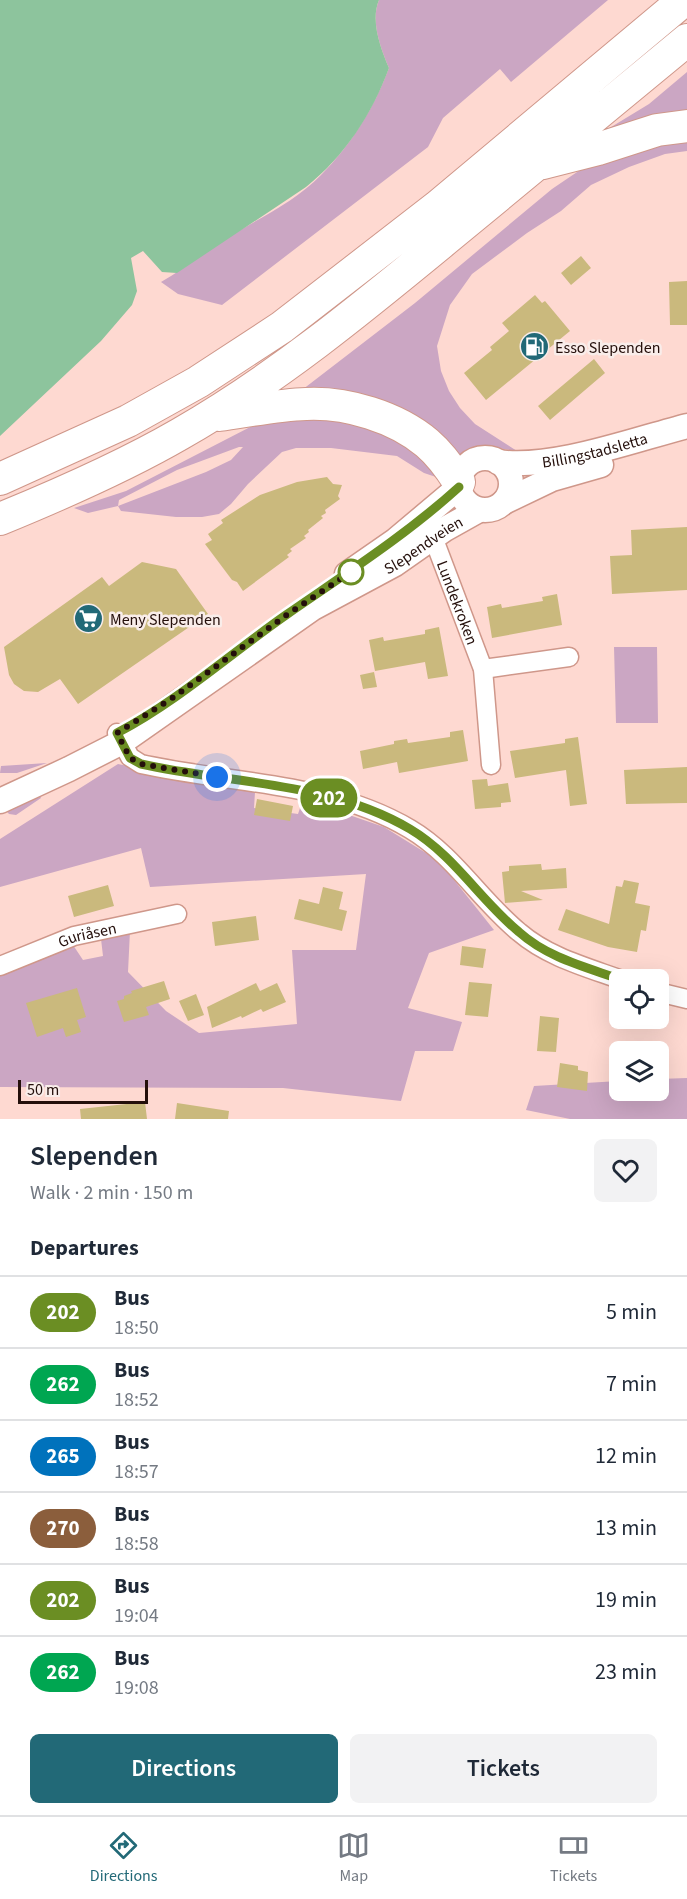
<!DOCTYPE html>
<html lang="en">
<head>
<meta charset="utf-8">
<style>
  :root { --surface:#fff; --page:#f2f2f3; --text:#1f2937; --muted:#747a83; --line:#e0e1e3; --accent:#226977 }
  body { margin:0; font-family:"Source Sans 3",sans-serif; background:var(--page); color:var(--text); height:100vh; display:flex; flex-direction:column; font-size:22px; white-space:nowrap }
  * { box-sizing:border-box; margin:0 }
  p { font-size:20px; color:var(--muted) }
  .icon { flex:none; width:33px; height:33px; fill:none; stroke:currentColor; stroke-width:2; stroke-linecap:round; stroke-linejoin:round }
  .map { position:relative; height:1119px; overflow:hidden }
  .sheet { display:flex; flex-direction:column; background:var(--surface); flex:1 }
  .sheet>* { flex:none }
  .badge { padding:0 12px; border-radius:20px; font-size:21px; line-height:39px }
  .buttons { position:absolute; left:609px; top:969px; display:grid; gap:12px }
  .buttons a { display:grid; place-items:center; width:60px; height:60px; border-radius:9px; background:var(--surface); box-shadow:0 6px 24px #0002; font-size:30px }
  .scale { position:absolute; left:18px; bottom:15px; width:130px; box-sizing:border-box; padding-left:6px; border:3px solid #240f0b; border-top:0; font-size:16px; line-height:21px; white-space:nowrap; color:#240f0b; -webkit-text-stroke:4px #f9edea; paint-order:stroke }
  .you { position:absolute; width:30px; height:30px; margin:-15px; border:4px solid #fff; border-radius:50%; background:#1a73e8; box-shadow:0 0 0 9px #1a73e833 }
  .map>.badge { position:absolute; translate:-50% -50%; box-shadow:0 0 0 3px #fff }
  h2 { padding:0 30px; font-size:22px; line-height:54px }
  .round { display:grid; place-items:center; flex:none; width:63px; height:63px; border-radius:9px; background:var(--page) }
  .head { display:flex; align-items:center; justify-content:space-between; height:102px; padding:0 30px }
  h1 { font-size:28px; font-weight:600; line-height:45px }
  .action { display:flex; gap:12px; margin-top:auto; padding:12px 30px }
  .action a { flex:1; height:69px; border-radius:9px; background:var(--accent); color:#fff; font-size:24px; font-weight:600; line-height:69px; text-align:center }
  .action a+a { background:var(--page); color:var(--text) }
  ul { padding:0; list-style:none }
  li { display:flex; align-items:center; gap:18px; height:72px; padding:0 30px; border-top:2px solid var(--line) }
  li div { flex:1 }
  li b { display:block; font-size:22px }
  li em { font-style:normal }
  li .badge { min-width:66px; font-weight:700; text-align:center }
  .tab-bar { display:flex; justify-content:space-around; align-items:center; height:84px; border-top:2px solid var(--line); background:var(--surface); font-size:16px; color:var(--muted) }
  .tab-bar a { display:grid; justify-items:center; gap:3px }
  .tab-bar .selected { color:var(--accent) }
  .map>svg:first-child { display:block }
</style>
</head>
<body>
<div class="map">
<svg width="687" height="1119" viewBox="0 0 687 1119">
  <rect width="100%" height="100%" fill="#fed9d1"/>
  <path fill="#cba6c3" fill-rule="evenodd" d="M379 0H608L511 82 500 69 443 118 428 147 222 305 178 294 161 282C182 270 202 255 222 241 255 220 294 203 321 175 351 145 374 108 389 68 381 49 370 21 379 0Z
    M687 72V117L598 135 649 104Z
    M687 136V151L665 154 629 167 591 185 561 211 527 233 472 274 450 305 437 346 441 371 449 391 460 408 475 424 517 451C488 447 484 444 457 457L298 393 415 303 552 189 586 166Z
    M303 412 385 429 434 467 436 477 424 473 397 456 331 448H296L282 452 248 484 231 504 219 514 202 517H176L121 511 118 506 88 513 74 508 126 491 264 420ZM239 447H243L231 460 206 472 118 506 119 500 177 470Z
    M614 647H657L658 723H616Z
    M47 763 17 773H0L1 766Z
    M118 764 255 792 254 808 298 814 303 799 384 827 439 861 494 930 429 953 408 1008 462 1022 453 1051H415L401 1101 283 1088 0 1087V975L73 945 83 960 103 956 101 939 130 931 128 972 166 1011 199 1033 297 1024 292 950H356L366 874 150 887 141 848 0 887V839Z
    M38 791 41 798 16 815 9 814 3 807Z
    M687 1078V1119H570L526 1110 534 1086 619 1081 620 1090H658L659 1079Z"/>
  <path fill="#8dc49d" d="M0 0H379C370 21 381 49 389 68 372 114 345 156 306 187L177 273 162 272 143 251 131 258 137 291 132 305 101 341 0 436Z"/>
  <path fill="#cab97d" d="M581 256 591 268 571 285 561 273Z
    M687 281V325H670L669 282Z
    M535 295 542 303 545 301 570 331 486 400 464 373 492 350 490 347 509 331 502 323Z
    M594 359 605 373 550 420 538 406Z
    M327 477 333 484 342 485 338 496 340 499 325 510 326 513 321 516 323 518 308 530 309 532 304 536 306 538 290 549 292 551 287 555 289 557 243 591 237 582 232 580 205 544 212 540 208 534 223 523 221 520 260 495 297 482Z
    M687 527V590L612 594 610 556 632 555 631 530Z
    M142 562 176 569 208 614 78 704 60 679 38 692 24 691 14 684 9 675 4 647 102 577 109 586Z
    M557 594 562 625 492 638 487 607 501 604 502 608 543 601 542 597Z
    M439 627 448 676 428 679 425 662 375 671 369 640 383 637 384 641 425 634V630Z
    M374 672 377 687 363 689 360 675Z
    M463 730 468 761 399 773 397 762 363 769 360 751 394 744V741L407 739 408 743 450 737V732Z
    M578 737 587 804 570 806 566 770 515 778 510 751 565 743V739Z
    M687 767V803L626 804 624 770Z
    M487 779 488 786 508 783 511 802 501 803V807L475 809 472 780Z
    M257 799 293 806 290 821 254 815Z
    M541 864 542 870 566 868 567 888 521 891 543 900 505 903 502 872 509 871V866Z
    M624 880 639 883 635 903 650 906 646 931 641 930 637 952 608 947 558 930 566 909 609 924 616 886 622 887Z
    M108 885 114 906 74 917 68 896Z
    M323 887 343 892 339 909 347 911 342 931 294 919 299 899 319 904Z
    M256 916 259 940 215 946 212 922Z
    M462 946 486 949 483 968 460 965Z
    M164 981 170 999 146 1007 149 1015 124 1022 117 1001 124 999V996L132 993 131 991Z
    M469 982 492 984 488 1017 465 1015Z
    M256 983 260 991 277 983 286 1002 263 1012 261 1009 242 1018 241 1016 212 1028 207 1007Z
    M77 988 86 1017 77 1020 81 1032 66 1037 63 1028 37 1037 26 1003Z
    M196 994 204 1015 188 1021 179 1001Z
    M540 1016 559 1018 556 1052 537 1051Z
    M560 1063 578 1066V1070L588 1072 587 1091 557 1087Z
    M145 1102 147 1119H81L80 1109Z
    M177 1103 229 1111 228 1119H175Z"/>
  <g fill="none" stroke-linecap="round" stroke-linejoin="round">
    <defs>
      <g id="minor">
        <path id="s1" d="M433 537 483 669 491 765"/>
        <path d="M483 669 569 657"/>
        <path d="M117 733 130 757 141 764C230 784 329 781 410 829 454 855 480 900 519 932 548 957 586 967 622 980"/>
        <path id="s2" d="M0 966 74 936 177 914"/>
        <path d="M658 992 687 999"/>
      </g>
      <g id="secondary">
        <circle cx="485" cy="484" r="26"/>
        <path id="s3" d="M498 462C552 470 633 440 687 426"/>
        <path d="M504 502 552 479 601 465"/>
        <path d="M347 574 396 540 459 487"/>
        <path id="s4" d="M0 801 69 769 122 742 313 608 395 564 445 529 479 510"/>
      </g>
      <path id="motorway" d="M543 163 598 149 657 130 687 126
        M219 415C248 411 277 405 306 404 347 402 396 417 427 443 440 454 450 468 459 482
        M0 479 128 421 198 382 282 327 437 207 684 0
        M0 519C61 494 123 467 180 434 276 379 361 309 446 239 527 173 606 106 687 40"/>
    </defs>
    <use href="#minor" stroke="#cf978a" stroke-width="21"/>
    <use href="#secondary" stroke="#cf978a" stroke-width="27"/>
    <use href="#motorway" stroke="#cf978a" stroke-width="34"/>
    <use href="#minor" stroke="#fff" stroke-width="18"/>
    <use href="#secondary" stroke="#fff" stroke-width="24"/>
    <use href="#motorway" stroke="#fff" stroke-width="32"/>
  </g>
  <g fill="none" stroke-linecap="round" stroke-linejoin="round">
    <defs>
      <path id="line" d="M459 487C405 536 345 574 286 615 230 654 178 701 117 733L130 758 141 764C230 784 329 781 410 829 454 855 480 900 519 932 548 958 586 967 622 980"/>
    </defs>
    <use href="#line" stroke="#fff" stroke-width="14"/>
    <use href="#line" stroke="#6b8e23" stroke-width="9"/>
    <path stroke="#240f0b" stroke-width="6" stroke-dasharray="0 10.8" d="M217 777 141 764 130 758 117 733 174 697 288 614 351 572"/>
  </g>
  <defs>
    <symbol id="fuel-disc" viewBox="-11 -11 22 22"><circle r="9.5" fill="#226977" stroke="#f9edea"/><path d="M-5.5-6h7V0h2V4h1.3V-2.5L3-4.5l.8-.8L6-3V5H2.5V1h-1V6h-7ZM-4.2-4.7v3.2H.2V-4.7Z" fill="#fff"/></symbol>
    <symbol id="supermarket-disc" viewBox="-11 -11 22 22"><circle r="9.5" fill="#226977" stroke="#f9edea"/><path d="M-6-5.5h2.5l.6 2H6L4.5 2H-2.5L-4.4-4H-6ZM-1.5 3.2a1.3 1.3 0 1 0 .1 0ZM3 3.2a1.3 1.3 0 1 0 .1 0Z" fill="#fff"/></symbol>
  </defs>
  <g fill-rule="evenodd">
    <use href="#fuel-disc" x="518" y="330" width="33" height="33"/>
    <use href="#supermarket-disc" x="72" y="602" width="33" height="33"/>
  </g>
  <circle fill="#fff" stroke="#6b8e23" stroke-width="3" cx="351" cy="572" r="12"/>
  <g text-anchor="middle" stroke-width="5" stroke-linejoin="round" paint-order="stroke">
    <g font-size="16" fill="#240f0b" stroke="#f9edea" text-anchor="start">
      <text x="555" y="353">Esso Slependen</text>
      <text x="110" y="625">Meny Slependen</text>
    </g>
    <g font-size="16" fill="#240f0b" stroke="#f9edea">
      <text dy="6" stroke="none"><textPath href="#s3" startOffset="98">Billingstadsletta</textPath></text>
      <text dy="6" stroke="none"><textPath href="#s4" startOffset="496">Slependveien</textPath></text>
      <text dy="6" stroke="none"><textPath href="#s1" startOffset="70">Lundekroken</textPath></text>
      <text dy="6" stroke="none"><textPath href="#s2" startOffset="93">Guriåsen</textPath></text>
    </g>
  </g>
</svg>
<div class="buttons">
<a><svg class="icon" aria-label="locate" viewBox="0 0 24 24"><circle cx="12" cy="12" r="6"/><path d="M12 2v4M12 18v4M2 12h4M18 12h4"/></svg></a>
<a><svg class="icon" aria-label="layers" viewBox="0 0 24 24"><path d="M12 4l9 5-9 5-9-5zM3 14l9 5 9-5"/></svg></a>
</div>
<div class="scale">50 m</div>
<div class="you" style="left:217px;top:777px"></div>
<b class="badge" style="left:329px;top:798px;background:#6b8e23;color:#fff">202</b>
</div>
<section class="sheet">
<div class="head"><div><h1>Slependen</h1><p>Walk · 2 min · 150 m</p></div><a class="round"><svg class="icon" aria-label="heart" viewBox="0 0 24 24"><path d="M12 20l-8-8c-3-5 5-10 8-4 3-6 11-1 8 4z"/></svg></a></div>
<h2>Departures</h2>
<ul>
<li><span class="badge" style="background:#6b8e23;color:#fff">202</span><div><b>Bus</b><p>18:50</p></div><em>5 min</em></li>
<li><span class="badge" style="background:#00a651;color:#fff">262</span><div><b>Bus</b><p>18:52</p></div><em>7 min</em></li>
<li><span class="badge" style="background:#0072bc;color:#fff">265</span><div><b>Bus</b><p>18:57</p></div><em>12 min</em></li>
<li><span class="badge" style="background:#8b5e3c;color:#fff">270</span><div><b>Bus</b><p>18:58</p></div><em>13 min</em></li>
<li><span class="badge" style="background:#6b8e23;color:#fff">202</span><div><b>Bus</b><p>19:04</p></div><em>19 min</em></li>
<li><span class="badge" style="background:#00a651;color:#fff">262</span><div><b>Bus</b><p>19:08</p></div><em>23 min</em></li>
</ul>
<div class="action"><a>Directions</a><a>Tickets</a></div>
</section>
<nav class="tab-bar">
<a class="selected"><svg class="icon" aria-label="directions" viewBox="0 0 24 24"><path d="M12 3l9 9-9 9-9-9zM9 14v-3h6M13 9l2 2-2 2"/></svg>Directions</a>
<a><svg class="icon" aria-label="map" viewBox="0 0 24 24"><path d="M3 6l6-2 6 2 6-2v14l-6 2-6-2-6 2zM9 4v14M15 6v14"/></svg>Map</a>
<a><svg class="icon" aria-label="tickets" viewBox="0 0 24 24"><path d="M3 7h18v10H3zM15 7v10"/></svg>Tickets</a>
</nav>
</body>
</html>
